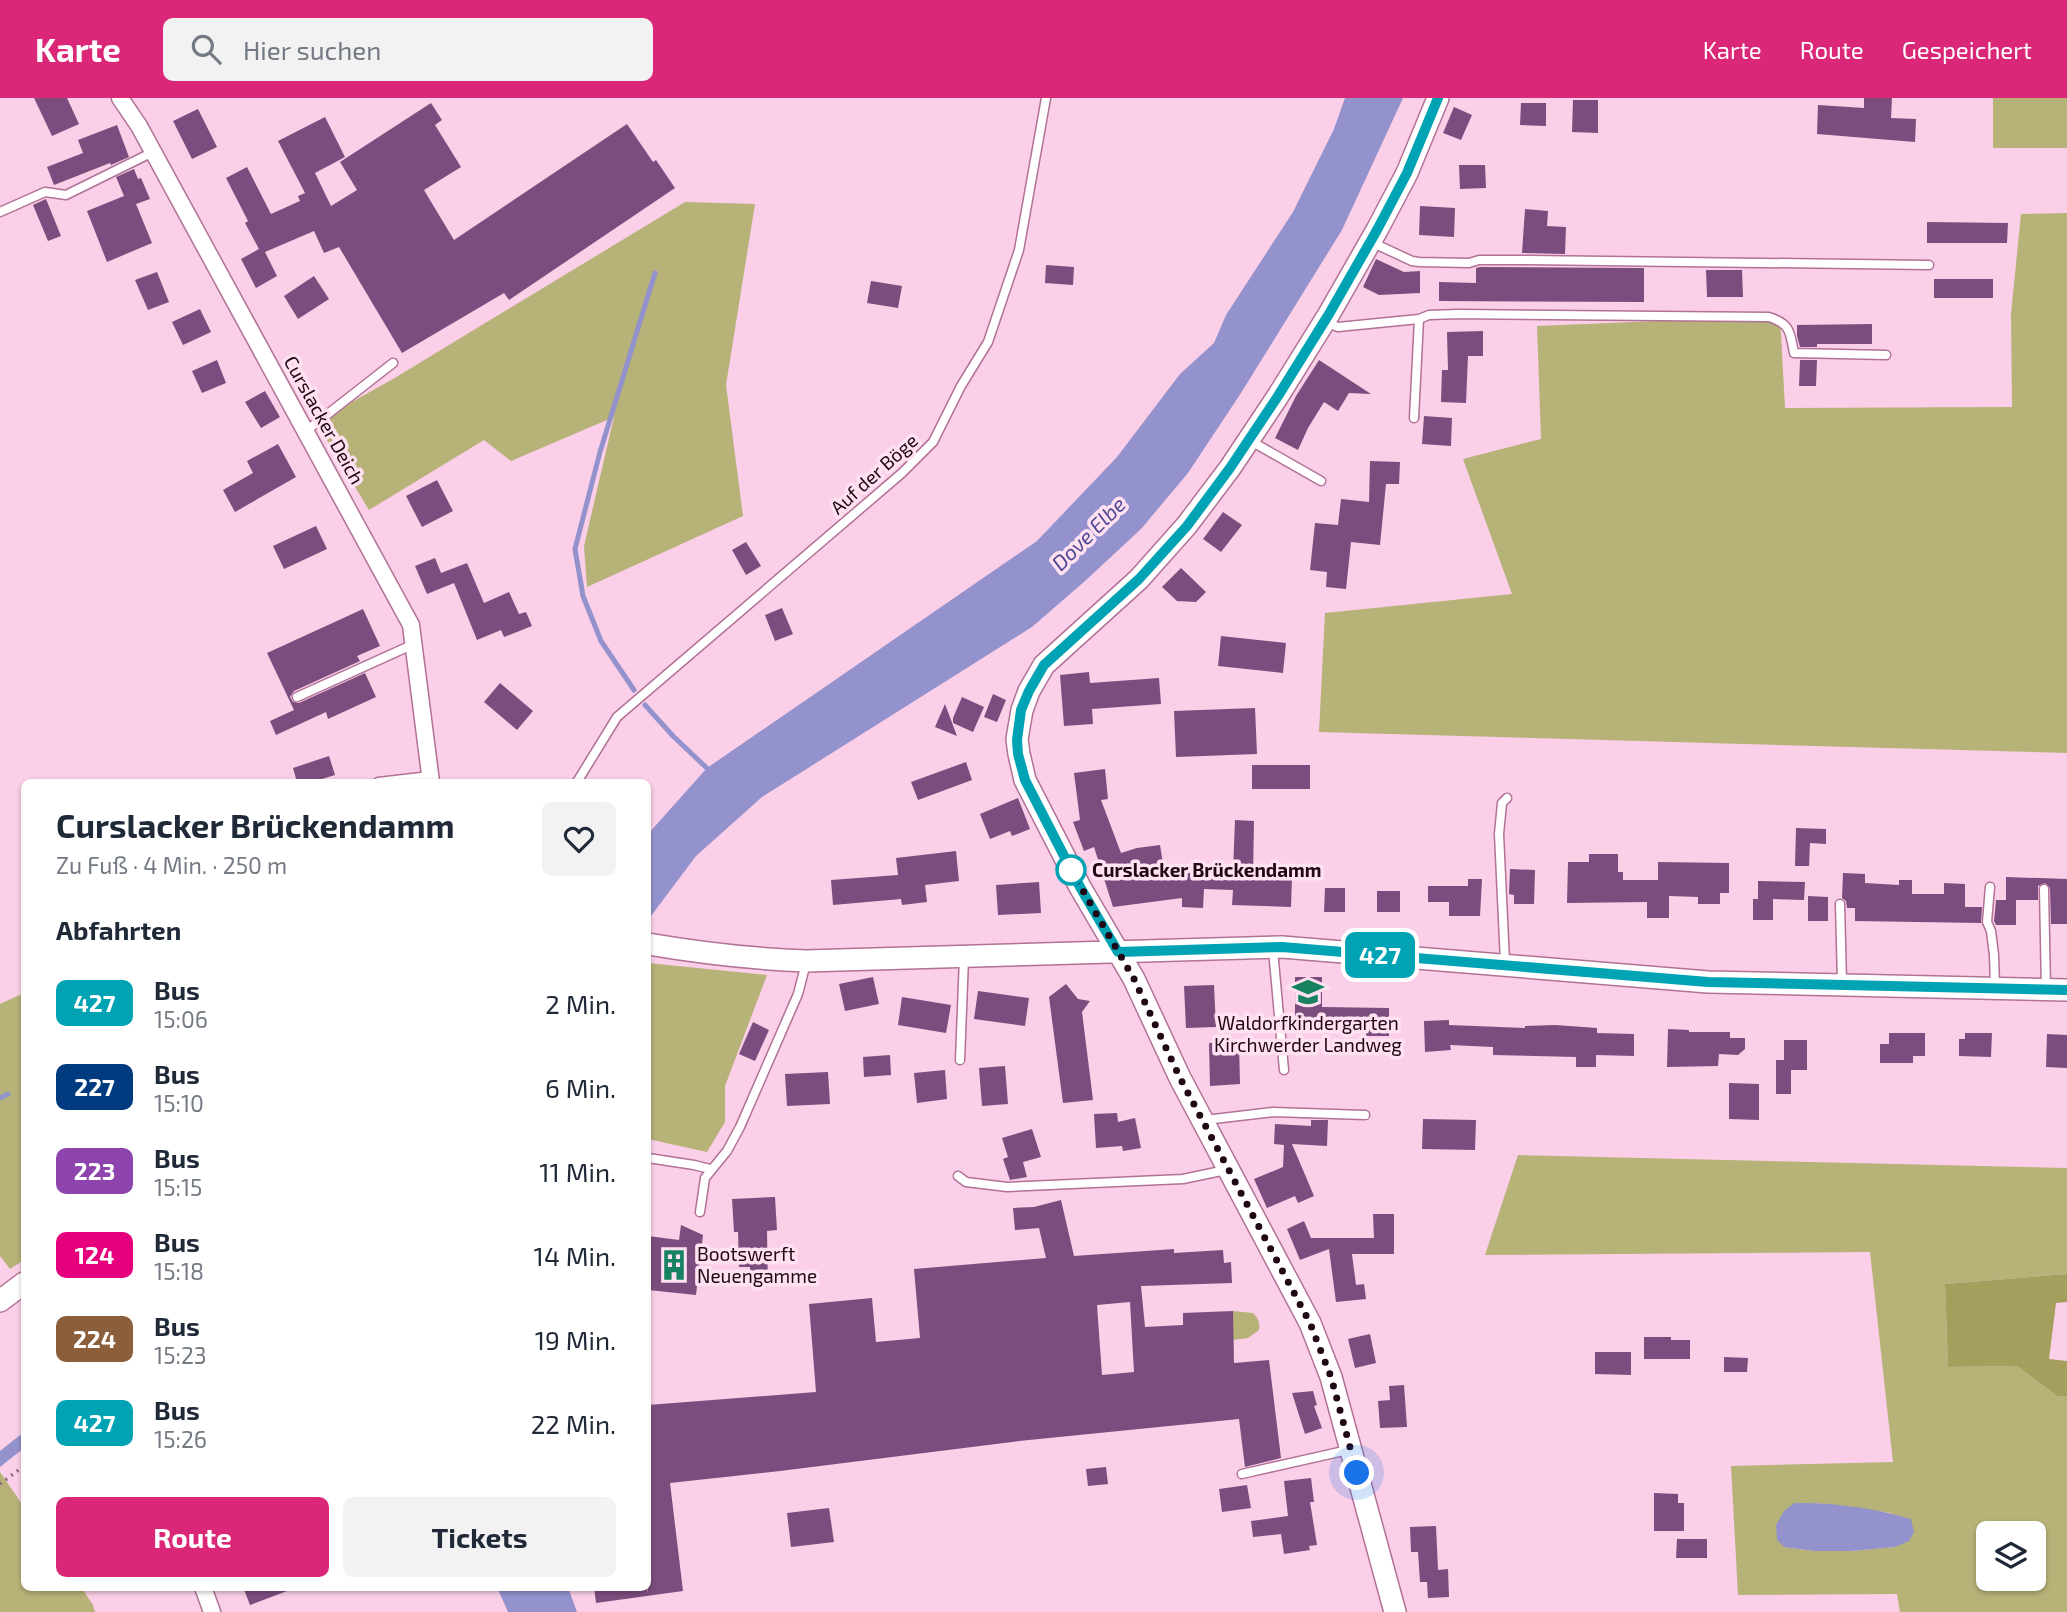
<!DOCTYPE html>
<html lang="de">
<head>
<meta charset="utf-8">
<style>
  :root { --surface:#fff; --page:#f2f2f3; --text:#1f2937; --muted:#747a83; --accent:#db2777 }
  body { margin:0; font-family:"Exo 2",sans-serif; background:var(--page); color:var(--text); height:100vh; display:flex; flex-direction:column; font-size:26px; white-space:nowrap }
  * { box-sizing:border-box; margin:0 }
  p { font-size:23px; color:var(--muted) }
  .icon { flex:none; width:38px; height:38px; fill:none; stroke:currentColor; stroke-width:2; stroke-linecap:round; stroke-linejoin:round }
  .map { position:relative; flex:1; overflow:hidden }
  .side { position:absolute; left:21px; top:681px; width:630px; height:812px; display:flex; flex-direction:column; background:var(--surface); border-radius:10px; box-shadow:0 2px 5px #0004 }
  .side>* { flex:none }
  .badge { padding:0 14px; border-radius:10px; font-size:24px; line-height:46px }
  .buttons { position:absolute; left:1976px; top:1423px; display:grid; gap:14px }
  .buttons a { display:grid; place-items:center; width:70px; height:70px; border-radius:10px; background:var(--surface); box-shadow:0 2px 5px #0004; font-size:35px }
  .you { position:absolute; width:35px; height:35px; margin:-18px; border:5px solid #fff; border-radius:50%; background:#1a73e8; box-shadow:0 0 0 10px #1a73e833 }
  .map>.badge { position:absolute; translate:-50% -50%; box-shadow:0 0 0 4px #fff }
  h2 { padding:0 35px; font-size:26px; line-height:63px }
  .round { display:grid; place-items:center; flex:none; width:74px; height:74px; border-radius:10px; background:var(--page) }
  .overview { display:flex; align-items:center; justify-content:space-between; height:119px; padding:0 35px }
  h1 { font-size:33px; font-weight:700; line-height:52px }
  .action { display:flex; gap:14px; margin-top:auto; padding:14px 35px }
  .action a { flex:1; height:80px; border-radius:10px; background:var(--accent); color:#fff; font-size:28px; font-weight:700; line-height:80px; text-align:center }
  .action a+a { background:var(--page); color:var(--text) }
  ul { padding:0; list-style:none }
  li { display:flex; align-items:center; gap:21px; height:84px; padding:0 35px }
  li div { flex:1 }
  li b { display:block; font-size:26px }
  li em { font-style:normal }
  li .badge { min-width:77px; font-weight:700; text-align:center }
  header { display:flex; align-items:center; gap:42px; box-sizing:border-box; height:98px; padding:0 35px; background:var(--accent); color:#fff }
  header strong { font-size:33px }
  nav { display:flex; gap:38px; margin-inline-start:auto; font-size:24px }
  .search { width:490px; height:63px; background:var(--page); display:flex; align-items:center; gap:18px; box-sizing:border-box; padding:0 24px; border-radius:10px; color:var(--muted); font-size:26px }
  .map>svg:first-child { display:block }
</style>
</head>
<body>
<header>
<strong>Karte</strong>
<div class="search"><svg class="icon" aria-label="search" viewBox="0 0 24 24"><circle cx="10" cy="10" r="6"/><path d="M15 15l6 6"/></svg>Hier suchen</div>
<nav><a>Karte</a><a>Route</a><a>Gespeichert</a></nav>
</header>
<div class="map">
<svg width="2067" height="1514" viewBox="0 0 2067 1514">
  <rect width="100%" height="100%" fill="#facfe7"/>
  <path fill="#b6b278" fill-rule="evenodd" d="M1993 0H2067V50H1993Z
    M685 104 755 106 726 287 743 418 587 489 584 448 614 319 511 363 484 342 369 412 316 324 393 281Z
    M2067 115V655L1319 634 1325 515 1512 496 1463 361 1541 341 1537 228 1780 218 1785 310 2012 309 2011 216 2021 116Z
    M648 865 767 877 725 988V1024L707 1054 648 1041Z
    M24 895V1162L10 1171 0 1158V906Z
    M1518 1057 2067 1070V1176L1945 1186 1948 1269 2017 1268 2057 1298H2067V1514H1900L1897 1496 1738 1497 1731 1368 1893 1364 1870 1154 1485 1157ZM1815 1405 1891 1415 1895 1449 1852 1453H1815L1784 1449ZM1988 1435H2034V1480H1988Z
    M1233 1213 1253 1215C1259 1221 1260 1225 1259 1232L1248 1240 1233 1242Z
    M0 1374 24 1409V1489H81L93 1507 95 1514H0Z"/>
  <path fill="#a49f5d" d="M2067 1176V1204L2056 1205 2049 1261 2067 1263V1298H2057L2017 1268 1948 1269 1945 1186Z"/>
  <path fill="#9392cd" d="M1345 0H1403L1342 132 1241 295 1188 375 1141 431 1085 483 1032 529 762 699 696 758 648 822V736L707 670 1037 443 1117 359 1180 276 1214 245 1226 217 1293 114 1334 31Z
    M24 1334V1350L0 1369V1353Z
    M1794 1405C1833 1404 1874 1410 1911 1421L1914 1434 1909 1443 1895 1449 1852 1453H1814L1784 1449 1777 1442 1776 1427 1784 1413Z
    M497 1489H568L577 1514H508Z"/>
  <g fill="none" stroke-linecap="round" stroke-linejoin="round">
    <path stroke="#9392cd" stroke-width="5" d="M634 592 601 543 583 498 575 451 600 354 655 175
      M645 607 673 638 712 675
      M0 1000 8 996"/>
  </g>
  <path fill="#7b4d7e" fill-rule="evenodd" d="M34 0H67L79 26 52 38Z
    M1864 0H1892L1891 20 1916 21 1915 44 1817 36 1818 7 1864 10Z
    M1573 2H1598V35L1572 34Z
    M431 5 442 22 435 27 461 69 424 92 454 142 627 26 653 64 656 62 675 90 509 202 504 195 402 255 339 149 324 155 314 133 265 154 277 178 256 190 241 161 259 151 245 125 248 123 226 80 247 69 271 116 300 103 298 98 305 95 278 43 325 19 345 59 315 75 331 108 357 92 340 64Z
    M1521 5H1546V28L1520 27Z
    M1454 9 1472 17 1461 42 1443 35Z
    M198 11 217 49 192 61 173 23Z
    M117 27 129 59 111 67 110 65 54 87 47 69 83 55 78 42Z
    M1459 67H1485L1486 90 1460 91Z
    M134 71 138 81 141 80 150 101 136 106 152 145 107 164 87 113 124 98 116 79Z
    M46 101 61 138 48 143 33 107Z
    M1420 108 1455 110 1454 139 1419 137Z
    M1525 111 1548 113 1547 128 1566 129 1565 156 1522 155Z
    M1927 124 2008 125 2007 145H1927Z
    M1376 161 1404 174 1420 173V195L1379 197 1363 189Z
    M1046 167 1074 169 1073 187 1045 185Z
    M1480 169 1644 170V204L1439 203V184L1476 185V170Z
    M1706 172H1742L1743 199H1707Z
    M157 174 169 204 148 212 135 182Z
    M314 178 329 201 298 221 284 198Z
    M1934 181H1993V200H1934Z
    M871 183 902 188 898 210 867 205Z
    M200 211 211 234 183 247 172 224Z
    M1872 226V246H1817V249H1800L1797 238V227Z
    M1483 233V258H1468L1466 305 1441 304 1442 272H1448L1447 234Z
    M217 262 226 285 202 295 192 273Z
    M1319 262 1371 296 1349 295 1338 313 1324 304 1308 330 1298 352 1275 340 1296 298Z
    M1800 262H1817L1816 288H1799Z
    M265 293 280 319 261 330 245 304Z
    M1424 318 1452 320 1451 348 1422 346Z
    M278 346 296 379 235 414 223 392 253 375 247 363Z
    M1370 363 1400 364 1399 386H1386L1380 447 1351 444 1346 491 1326 489 1327 474 1310 472 1315 425 1338 427 1341 401 1369 404Z
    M437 382 453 413 422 429 406 398Z
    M1223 414 1242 427 1221 454 1203 441Z
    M316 428 327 451 284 471 273 448Z
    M746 444 761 468 746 477 732 452Z
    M435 460 441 475 467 465 484 505 509 494 519 516 526 514 532 528 504 539 501 532 477 542 454 485 427 496 415 468Z
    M1181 470 1206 494 1196 504 1177 503 1162 489Z
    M782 510 793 536 775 543 765 517Z
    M363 511 380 548 357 558 360 563 294 593 290 599 293 604 299 605 365 575 376 599 328 621 326 614 276 637 270 623 294 612 267 555Z
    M1221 538 1286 545 1283 575 1218 568Z
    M1089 574 1090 585 1159 580 1161 606 1092 611 1093 626 1064 628 1060 577Z
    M500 585 533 613 517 632 484 604Z
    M993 596 1006 602 997 624 984 619Z
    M962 599 984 609 973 634 953 625V620Z
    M945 606 957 638 935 629Z
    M1255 610 1257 656 1176 659 1174 613Z
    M329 658 335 677 312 684H297L293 670Z
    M966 664 972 682 918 702 911 684Z
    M1252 667H1310V691H1252Z
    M1105 671 1108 701 1101 702 1121 755 1137 750 1160 747 1164 772 1233 774 1235 722 1254 723 1253 778 1292 779 1291 809 1232 807 1233 792 1204 791 1203 810 1182 809V800L1113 809 1094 749 1084 753 1073 724 1080 722 1074 675Z
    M1018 700 1030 731 1012 738 1010 733 990 741 980 716Z
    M1796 730 1826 731V746L1810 745 1809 768H1795Z
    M956 753 959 783 925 787 927 804 902 807 901 801 833 807 831 782 898 777 896 760Z
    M1589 756H1618V774H1623V782H1658V764L1729 765V795H1720V806H1698V799L1669 798V820H1647V804L1567 805 1568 764H1589Z
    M1510 771 1535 772 1534 806H1514V797L1509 796Z
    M1843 775 1865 776V785L1899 787V782H1912V796H1944V785L1965 786V809H1982L1981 825 1855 823V810H1847L1846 803 1842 800Z
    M2006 779 2067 781V826H2051L2050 790 2045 785 2038 788V802H2016V827H1996L1994 823 1996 802H2006Z
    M1468 781H1482L1480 818H1449V804H1428V788H1468Z
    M1758 783 1805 784 1804 802 1773 801V822H1753V801H1758Z
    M1039 784 1041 815 998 817 996 787Z
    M1325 790H1345V814H1324Z
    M1377 793H1400V814H1377Z
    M1808 798 1828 799V823H1808Z
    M873 879 879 906 845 913 839 886Z
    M1295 879H1322V909L1389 910V938H1366V933L1321 932V924H1295Z
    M1066 886 1078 901 1090 903 1082 914 1093 1002 1063 1005 1049 899Z
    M1214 887 1216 929 1186 930 1184 888Z
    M978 893 1029 900 1025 928 974 921Z
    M902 899 951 907 946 935 898 927Z
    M1449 922V927L1525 930V928L1555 927 1597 930V935L1634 936V958L1596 957V969H1576V959L1493 957V949L1450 947 1451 952 1425 954 1424 923Z
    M753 924 769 932 755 963 739 956Z
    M1668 931 1689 932V934H1730V940H1745V951L1738 957 1719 956 1718 968 1667 969Z
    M1889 935H1925V958H1913V965H1880V946H1889Z
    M1965 935H1992L1991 959 1959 958V941H1965Z
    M2047 936 2067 937V970L2046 969Z
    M1784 942H1807V972H1791V996H1776V962H1784Z
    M1239 944 1240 986 1210 988 1209 945Z
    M890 957 891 977 864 979 863 959Z
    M1005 968 1008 1006 982 1008 979 970Z
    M945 972 947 1001 917 1005 914 975Z
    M828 974 830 1006 787 1008 785 976Z
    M1729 985 1759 986V1022L1729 1021Z
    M1117 1015 1118 1024 1135 1020 1141 1050 1123 1053 1122 1048 1096 1050 1094 1016Z
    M1423 1021 1476 1022 1475 1052 1422 1051Z
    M1311 1022H1328L1327 1048 1292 1046 1314 1098 1298 1105 1295 1098 1267 1110 1254 1081 1283 1069 1284 1047 1274 1046 1275 1026 1311 1028Z
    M1032 1031 1041 1059 1023 1064 1027 1079 1010 1082 1003 1061 1008 1059 1002 1040Z
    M775 1099 777 1132 767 1133 768 1188 750 1189V1169H739L738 1134H734L732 1101Z
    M1061 1102 1074 1158 1174 1151V1155L1223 1152 1224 1165 1231 1164 1232 1185 1141 1188 1145 1229 1183 1227V1215L1233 1213 1234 1265 1269 1262 1281 1360 1245 1369 1239 1321 1019 1343 780 1373 670 1385 683 1493 596 1505 594 1489H647L648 1495V1307L816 1294 809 1206 872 1200 876 1244 920 1240 914 1171 1046 1160 1039 1130 1015 1132 1013 1110 1034 1109ZM1130 1204 1134 1274 1102 1277 1097 1207Z
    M1373 1116H1394V1156H1352L1356 1187 1364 1186 1366 1201 1336 1204 1329 1151 1300 1162 1287 1131 1304 1123 1311 1140H1374Z
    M681 1127 703 1137 696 1197 648 1192V1138L679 1142Z
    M1370 1236 1376 1265 1355 1270 1348 1241Z
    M1644 1239H1671V1242H1690V1261H1644Z
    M1595 1254H1631V1277L1595 1276Z
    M1724 1259 1748 1260 1747 1274H1724Z
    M1404 1287 1407 1329 1380 1330 1378 1303 1390 1302 1389 1288Z
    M1313 1293 1317 1307 1314 1308 1322 1330 1305 1336 1292 1295Z
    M1106 1369 1108 1386 1088 1388 1086 1371Z
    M1311 1380 1314 1404H1310L1317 1447 1309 1448 1310 1452 1284 1456 1281 1436 1253 1439 1251 1423 1288 1418 1284 1383Z
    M1247 1387 1251 1410 1222 1414 1219 1391Z
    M1654 1395 1678 1396V1405H1684V1433H1654Z
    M829 1410 834 1444 791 1449 787 1415Z
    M1436 1428 1438 1472 1448 1471 1449 1499 1428 1500 1427 1484H1420L1418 1454H1411L1410 1429Z
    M1677 1441H1707V1460H1676Z
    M243 1489H294L295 1490 250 1507Z"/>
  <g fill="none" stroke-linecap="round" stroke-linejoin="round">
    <defs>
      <path id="lane" d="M0 114 45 94 66 97 153 54
        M1371 144 1412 163 1419 164 1469 165 1479 162H1528L1929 167
        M1419 221 1429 217 1459 216 1769 219C1791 226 1790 235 1794 255L1886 257
        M1327 225 1338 229 1419 221 1414 320
        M306 333 393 265
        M1249 342 1321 383
        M297 599 414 546
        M378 684 430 678
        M577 684 617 619 902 375 933 344 961 288 988 244 1019 152 1046 0
        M1990 789 1987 824 1991 833 1994 857 1995 888
        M2044 791 2046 892
        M1840 806 1842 884
        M1273 852 1284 972
        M1505 864 1499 736 1502 705 1507 700
        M960 962 964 860
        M1205 1022 1273 1014 1365 1017
        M648 1060 694 1067 710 1071
        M958 1078 966 1084 1007 1089 1183 1081 1226 1072
        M700 1114 705 1080 727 1053 740 1029 798 896 806 865
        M1242 1376 1348 1352"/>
      <path id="street" d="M120 0 139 28 411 527 431 684
        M203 1489 212 1514"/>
      <path id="secondary" d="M648 846C701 855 752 861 806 863L1282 849 1708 884 2067 892
        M0 1203 24 1185
        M1395 1514 1331 1279 1310 1225 1180 980 1134 881 1080 789 1025 682 1019 656 1017 641 1022 612 1029 593 1044 567 1139 481 1187 427 1230 370 1278 298 1329 216 1377 132 1407 75 1438 0"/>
    </defs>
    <use href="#lane" stroke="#b27196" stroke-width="11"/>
    <use href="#street" stroke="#b27196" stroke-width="19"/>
    <use href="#secondary" stroke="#b27196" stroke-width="24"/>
    <path stroke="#8b6a7d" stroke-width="3.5" stroke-dasharray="2 5" stroke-linecap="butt" d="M0 1386 24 1368"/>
    <use href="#lane" stroke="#fff" stroke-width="8"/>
    <use href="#street" stroke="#fff" stroke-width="16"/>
    <use href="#secondary" stroke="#fff" stroke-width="21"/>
  </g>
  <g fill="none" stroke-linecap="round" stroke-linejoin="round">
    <defs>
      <path id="line" d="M1438 0 1407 75 1377 132 1329 216 1278 298 1230 370 1187 428 1139 481 1044 567 1029 593 1021 612 1017 642 1018 656 1025 682 1080 789 1118 854 1282 849 1708 884 2067 892"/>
    </defs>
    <use href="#line" stroke="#fff" stroke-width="16"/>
    <use href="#line" stroke="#00a3b4" stroke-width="10"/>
    <path stroke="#1f0716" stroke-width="7" stroke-dasharray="0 12.6" d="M1071 772 1134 881 1180 980 1310 1225 1331 1279 1357 1375"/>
  </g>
  <defs>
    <symbol id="school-bare" viewBox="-9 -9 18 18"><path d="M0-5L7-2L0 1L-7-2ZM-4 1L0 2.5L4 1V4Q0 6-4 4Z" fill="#16825f" stroke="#ffe1f1" stroke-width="2.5" paint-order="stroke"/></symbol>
    <symbol id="building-bare" viewBox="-9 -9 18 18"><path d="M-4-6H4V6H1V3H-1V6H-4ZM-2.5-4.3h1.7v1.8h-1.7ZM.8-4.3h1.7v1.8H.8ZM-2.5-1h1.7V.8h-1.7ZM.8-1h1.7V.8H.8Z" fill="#16825f" stroke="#ffe1f1" stroke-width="2.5" paint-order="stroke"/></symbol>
  </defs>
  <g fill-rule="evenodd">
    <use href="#school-bare" x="1286" y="872" width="44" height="44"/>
    <use href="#building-bare" x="652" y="1145" width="44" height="44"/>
  </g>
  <circle fill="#fff" stroke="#00a3b4" stroke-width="3.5" cx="1071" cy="772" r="14"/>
  <g text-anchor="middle" stroke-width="7" stroke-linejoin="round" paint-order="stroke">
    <g font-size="19" fill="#1f0716" stroke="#ffe1f1">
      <text transform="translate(324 322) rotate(61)" y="7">Curslacker Deich</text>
      <text transform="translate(874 376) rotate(-42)" y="7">Auf der Böge</text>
    </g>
    <g font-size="19" font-weight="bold" fill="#1f0716" stroke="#ffe1f1" text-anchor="start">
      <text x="1092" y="779">Curslacker Brückendamm</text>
    </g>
    <g font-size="19" fill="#1f0716" stroke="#ffe1f1">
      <text x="1308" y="932">Waldorfkindergarten<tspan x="1308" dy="22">Kirchwerder Landweg</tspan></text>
      <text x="697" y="1163" text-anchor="start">Bootswerft<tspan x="697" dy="22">Neuengamme</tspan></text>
    </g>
    <g font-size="21" font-style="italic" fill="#504a94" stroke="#ffe1f1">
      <text transform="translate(1089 436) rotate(-45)" y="7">Dove Elbe</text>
    </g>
  </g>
</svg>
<div class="buttons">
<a><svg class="icon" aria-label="layers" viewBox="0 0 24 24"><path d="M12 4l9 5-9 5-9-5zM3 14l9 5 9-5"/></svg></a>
</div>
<div class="you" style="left:1357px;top:1375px"></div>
<b class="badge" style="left:1380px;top:857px;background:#00a3b4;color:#fff">427</b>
<section class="side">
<div class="overview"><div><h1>Curslacker Brückendamm</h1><p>Zu Fuß · 4 Min. · 250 m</p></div><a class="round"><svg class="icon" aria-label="heart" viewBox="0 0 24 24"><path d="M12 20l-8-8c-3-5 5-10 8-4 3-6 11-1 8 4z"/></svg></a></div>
<h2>Abfahrten</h2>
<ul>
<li><span class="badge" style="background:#00a3b4;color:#fff">427</span><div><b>Bus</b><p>15:06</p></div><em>2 Min.</em></li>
<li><span class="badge" style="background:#003b80;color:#fff">227</span><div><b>Bus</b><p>15:10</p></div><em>6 Min.</em></li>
<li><span class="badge" style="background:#8e44ad;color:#fff">223</span><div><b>Bus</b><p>15:15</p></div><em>11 Min.</em></li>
<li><span class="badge" style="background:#e6007e;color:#fff">124</span><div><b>Bus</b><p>15:18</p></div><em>14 Min.</em></li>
<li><span class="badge" style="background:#8b5e3c;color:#fff">224</span><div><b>Bus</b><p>15:23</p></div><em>19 Min.</em></li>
<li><span class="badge" style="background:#00a3b4;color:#fff">427</span><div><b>Bus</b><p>15:26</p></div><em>22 Min.</em></li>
</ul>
<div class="action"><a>Route</a><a>Tickets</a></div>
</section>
</div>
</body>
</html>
